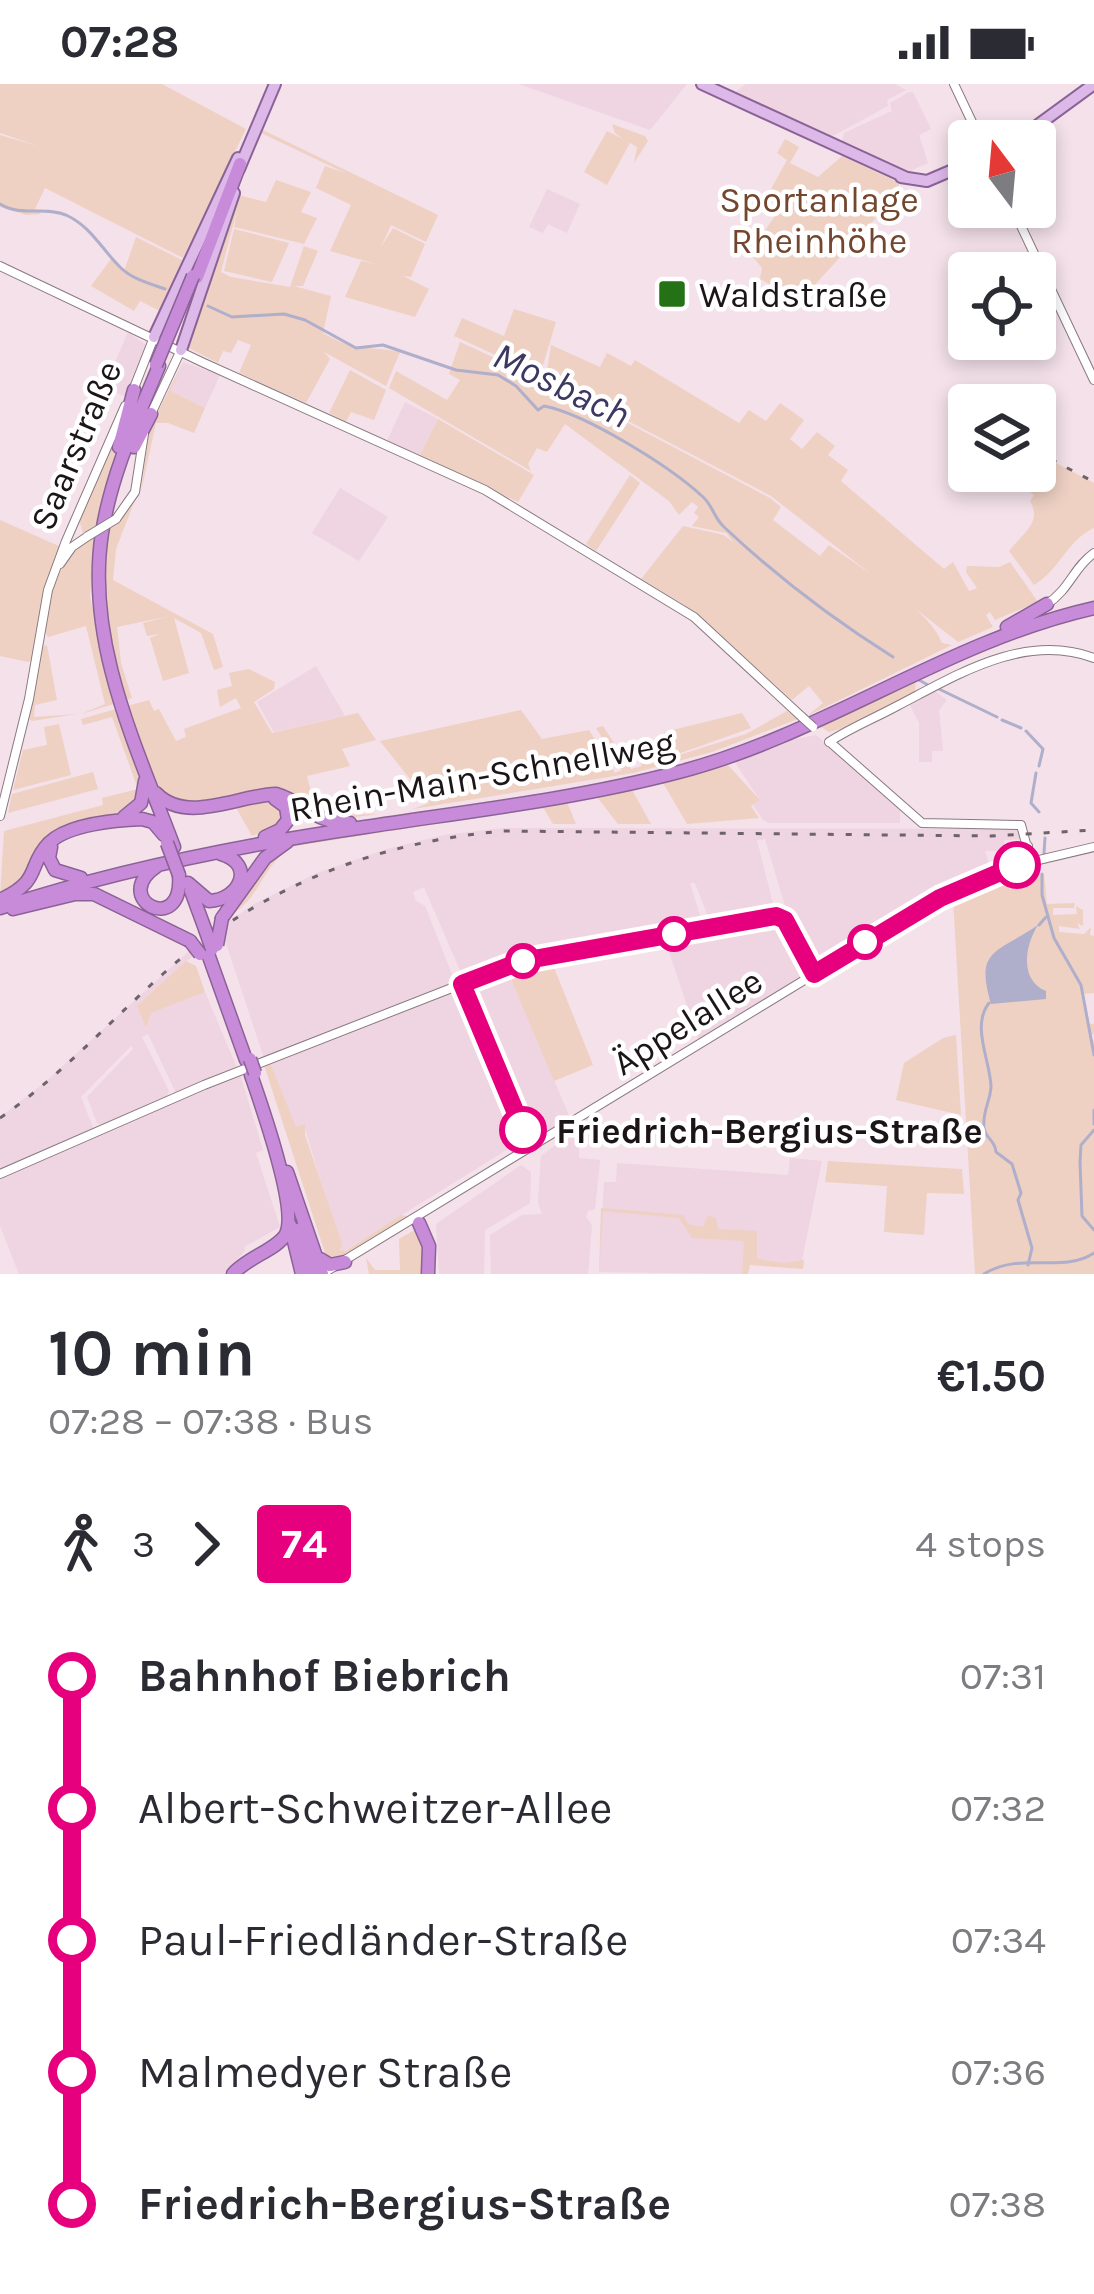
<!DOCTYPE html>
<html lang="en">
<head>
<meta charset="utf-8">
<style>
  :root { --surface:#fff; --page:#f7f7f7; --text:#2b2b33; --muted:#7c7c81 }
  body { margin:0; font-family:Karla,sans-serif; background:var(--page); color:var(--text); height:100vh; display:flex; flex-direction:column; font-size:45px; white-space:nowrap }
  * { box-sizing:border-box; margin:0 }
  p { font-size:39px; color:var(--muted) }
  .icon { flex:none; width:66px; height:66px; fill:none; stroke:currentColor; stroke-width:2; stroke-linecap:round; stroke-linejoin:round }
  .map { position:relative; height:1190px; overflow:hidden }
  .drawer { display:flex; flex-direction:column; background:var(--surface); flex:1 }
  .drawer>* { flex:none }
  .badge { padding:0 24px; border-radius:9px; font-size:42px; line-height:78px }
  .needle { width:78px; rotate:344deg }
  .controls { position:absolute; left:948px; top:36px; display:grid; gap:24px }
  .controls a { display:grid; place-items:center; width:108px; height:108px; border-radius:12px; background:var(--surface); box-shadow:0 6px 18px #0003; font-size:60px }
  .map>.badge { position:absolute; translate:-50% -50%; box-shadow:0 0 0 6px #fff }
  .legs { display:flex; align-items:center; gap:18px; height:132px; padding:0 48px; font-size:39px }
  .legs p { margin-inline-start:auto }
  .headline { display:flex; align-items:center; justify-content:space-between; height:204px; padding:0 48px }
  h1 { font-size:66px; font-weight:700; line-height:90px }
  ul { padding:0 48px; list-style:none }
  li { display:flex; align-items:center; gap:42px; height:132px; font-size:45px }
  li i { display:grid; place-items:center; width:18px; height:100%; margin:0 15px; background:currentColor }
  li i::after { content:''; width:30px; height:30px; margin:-15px; border:9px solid; border-radius:50%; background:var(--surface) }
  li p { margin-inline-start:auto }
  li:first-child i { background:linear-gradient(#0000 50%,currentColor 0) }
  li:last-child i { background:linear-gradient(currentColor 50%,#0000 0) }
  .status { display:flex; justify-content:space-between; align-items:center; height:84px; padding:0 60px; background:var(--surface); direction:ltr }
  .status svg { height:33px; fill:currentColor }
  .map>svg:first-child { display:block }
</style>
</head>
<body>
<div class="status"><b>07:28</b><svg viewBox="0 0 49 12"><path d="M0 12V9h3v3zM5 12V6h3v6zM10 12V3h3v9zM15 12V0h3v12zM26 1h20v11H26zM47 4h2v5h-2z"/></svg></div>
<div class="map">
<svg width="1094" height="1190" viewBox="0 0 1094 1190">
  <rect width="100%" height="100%" fill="#f4e1ea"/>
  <path fill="#efd4e1" d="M519 0H687L650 46Z
    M746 0H895L906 6 887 16 888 22 829 54 732 10Z
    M909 8H913L931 45 919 51 928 79 908 88 842 58 844 49 892 27 890 19Z
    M547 105 580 120 567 149 548 140 543 149 529 143Z
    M128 248 146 261 126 313 104 304Z
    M183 278 220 291 205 324 171 307Z
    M405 318 438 335 420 371 387 357Z
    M340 404 388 433 359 477 312 449Z
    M316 582 345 632 274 648 257 618Z
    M935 607 947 616 939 626 943 667H932V678H919V639L910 621Z
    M816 651 900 726V739H769L763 736 753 721 760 716 734 677 791 656Z
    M503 744 1010 745 1020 746 1022 755 1004 756V767H985L991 787 925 818 817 884 791 842 765 755 757 756 775 828 711 840 695 799H690L702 838 700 842 527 873 468 894 462 891 424 803 413 808 416 817 425 822 455 898 264 974 224 853 199 866 137 923 150 929 205 908 237 984 176 1009 148 950 142 953 169 1007 167 1013 102 1041 97 1039 87 1013 133 965 131 962 81 1013 96 1051 240 990 263 1066 256 1069 280 1143 244 1163 245 1167 223 1190H19L0 1142V1033L43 1000 199 858 254 820 317 789 387 765 444 751Z
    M779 836 805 892 699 957 665 856Z
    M507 886 571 1036 540 1054 526 1049 515 1053 513 1062 342 1168 304 1041 296 1044 270 978Z
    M579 1043V1074L600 1076 595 1125 588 1127 586 1133 592 1141 588 1190H491L490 1151 522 1131 542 1130 538 1119 541 1072Z
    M790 1074 822 1077 801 1181 743 1179 742 1190 599 1188 604 1098H616L617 1079 788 1091Z
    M521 1081 531 1088 530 1119 485 1146 484 1190H439L436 1140Z"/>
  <path fill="#eed1c3" d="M0 0H162L246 45 183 174 45 104 35 125 41 130 26 131 0 123V51L38 62 0 49Z
    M612 40 645 52 648 57 634 79 637 63 630 59 607 101 584 88 607 47 623 55 615 49Z
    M259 44 438 131 426 158 391 141 381 163 393 144 425 160 411 193 403 192 429 205 415 233 345 213 361 177 376 180 330 167 351 121 316 104 325 82 345 89 259 48Z
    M785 55 799 63 790 79 818 93 842 72 900 99 875 135 810 206C792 216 777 204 760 195L762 184 749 168 781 124 766 114 787 76 777 69Z
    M276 96 311 108 301 128 317 134 304 160 234 143 237 126 221 188 231 193 290 203 304 162 318 167 303 202H294L331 212 323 249C358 269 364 261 400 268L386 302 324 268 330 275 306 319 239 289 251 261 238 256 231 269 223 267 218 279 189 264 238 111 266 118Z
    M234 145 289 159 272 198 224 187Z
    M136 153 184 177 160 227 140 217 134 227 91 202 111 175 124 187Z
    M514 225 556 238 540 291 454 252 462 234 504 252Z
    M460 258 577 312V320L584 316 770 414 781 423 773 436 820 472 829 461C858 482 931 526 942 559L952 561 807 632 823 619 809 602 792 616 683 520 641 495 683 442 724 451 734 459 726 449 692 442 699 433 694 429 698 423 692 418 679 431 669 417 565 340 547 368 537 364 528 380 531 387 389 304 396 287 447 316 460 296 449 290Z
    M551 261 600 283 607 269 631 282 635 276 739 339 749 326 766 337 780 319 804 336 790 355 802 365 817 348 835 362 828 371 848 386 841 397 944 485 953 478 969 507 977 504 966 488 967 482 999 483 1010 478 1038 518 995 536 990 528 986 531 993 543 958 558 771 412 546 294Z
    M183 278 171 307 205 324 194 349 168 339H156L141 408 149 345Z
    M350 286 386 306 374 336 351 328 346 338 329 329Z
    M126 326 96 445 83 449 79 436Z
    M438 335 534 391 518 418 420 371Z
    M1035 368 1094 399V444C1066 457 1060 486 1034 501L1009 467C1022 450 1043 438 1030 417L1034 411 1017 399 1014 389 997 391 996 387H1035Z
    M630 391 640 399 596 467 586 460Z
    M138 408 116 465 113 496 213 550 223 583 214 586 201 549 174 534 189 589 163 597 150 554 159 550 147 552 143 539 170 532 117 543 121 579 132 614 125 617C109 558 102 506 108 445L123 433Z
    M0 436 61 463 47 501 32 576 28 578 0 572Z
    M95 452 90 512 114 620 81 630 105 620 86 542 48 553 42 543C53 507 58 472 95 452Z
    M47 561 57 616 35 621 34 633 77 630 32 637 28 634 40 563Z
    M249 585 275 598 274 605 254 618 272 649 358 629 376 656 342 665 350 682 307 692 312 712 309 714 332 731 379 730 332 736 289 711 187 720C147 715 139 655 127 622L149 616 154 627 159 625 176 657 186 653 184 645 241 624 236 614 220 623 217 606 232 602 229 589Z
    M916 594 915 609 847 643 829 648 818 641Z
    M116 625 140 692 141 712 128 728 69 745 30 791 0 813 4 747 103 721 102 714 138 705 112 633 83 641 81 635Z
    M521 626 542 655 589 646 615 689 622 686 596 644 603 642 631 685 642 682 630 662 667 654 664 648 742 629 751 644 644 682 746 650 787 627 798 635 712 668 633 689 413 725 429 719 380 657Z
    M59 640 71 691 13 706 23 666 47 661 44 643Z
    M726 679 760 716 751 722 759 734 687 740 662 697Z
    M93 688 98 705 8 729 12 710Z
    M631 704 651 740H618L597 713 567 718 576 740H553L544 725 537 724 296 762C264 776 262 811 235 828L230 825 266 776 295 759Z
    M274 717 282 723 283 739 252 752 234 720Z
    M1031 783 1024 789 1044 790 1047 820 1075 819 1074 824H1053V831L1077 830 1076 822 1083 826V842L1077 839 1080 845 1059 842V848L1084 850 1091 843 1090 851 1094 852V909L1081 910 1088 940H1094V950L1090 951 1094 957V1190H975L953 816 984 800Z
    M551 876 593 981 554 997 507 886Z
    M186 877 196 882 205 908 151 929 146 944 137 922Z
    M956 951 961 1031 896 1016 904 979 943 954Z
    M270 978 296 1043 305 1040V1051L342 1160 340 1166 345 1167 401 1131 407 1132 406 1138 334 1178 326 1172 264 981Z
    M828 1077 962 1085 964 1110 927 1109 924 1151 884 1148 887 1102 825 1098Z
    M601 1124 683 1131 688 1140 703 1143 708 1131 716 1134 718 1145 757 1147V1175L784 1179 804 1176 803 1185 750 1181 748 1190H742L744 1157 692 1154 679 1134 603 1127 599 1188Z
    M418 1144 425 1160V1190H369L366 1174 375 1186H400L399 1155Z"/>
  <path fill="#afaecb" d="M1038 841C1025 861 1019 896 1046 907V915L991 920C975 865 995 870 1038 841Z"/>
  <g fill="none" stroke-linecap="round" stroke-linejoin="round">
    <path stroke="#afaecb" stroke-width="3" d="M0 120C21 133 44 122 66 131 92 143 102 166 121 184 132 195 151 200 165 205
      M208 222 232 233 284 230 305 236 356 264 383 261 456 286 498 291 516 302 538 326 544 322C586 330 671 383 703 413 713 422 714 434 724 443 775 491 834 536 893 573
      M919 596 928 601
      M939 605 997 633
      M1002 636 1021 644
      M1026 647 1043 665 1039 682
      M1036 689 1031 719 1039 728
      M1044 769 1045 754
      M1042 790V811L1054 854 1081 901 1094 971
      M1039 841 1046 833
      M989 919C971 942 990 976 991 1002 991 1016 982 1027 984 1044 986 1056 995 1055 996 1068L1012 1080 1021 1109 1018 1116 1032 1164 1028 1181
      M1094 1026V1040
      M1094 1046 1081 1061 1080 1078 1082 1132 1094 1146
      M984 1190C1020 1167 1063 1190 1094 1169"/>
    <defs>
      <path id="tertiary" d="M0 182 204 279 485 406 694 533 802 633
        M829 658C850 644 875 634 897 622 957 591 1024 548 1094 574
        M831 659 922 739 1021 741 1031 778 1024 784
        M1013 787 1006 771 1028 762
        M0 1090 204 1001 508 882 780 833 815 894"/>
      <path id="secondary" d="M954 0 981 57
        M1012 123 1094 296
        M132 309 154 253
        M151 330 181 266
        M116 435 135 408 144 350
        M60 480 72 463 88 452
        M1047 520C1069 506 1074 483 1094 469
        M0 732 29 615 48 506 66 457 125 322
        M322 1190 934 817 1009 783 1094 763"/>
      <path id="primary" d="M702 0 907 94
        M1016 57 1094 0
        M239 85 275 0
        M901 93 927 97 969 79
        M154 253 238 74
        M181 266 234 109"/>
      <path id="motorway" d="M197 193 240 80
        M159 282C136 337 111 391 102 449 85 558 137 664 174 763
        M119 363 134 306
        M134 363 151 330
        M1007 543 1047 520
        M156 709C186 741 239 711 276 710 306 719 313 739 350 739
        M124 733 141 719 145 697
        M265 753 280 746 288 736 286 723 275 715
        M51 763 49 774 55 786 81 794
        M157 782C108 815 184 854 179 791
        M188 799 209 817C240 816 256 780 221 770
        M191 807 205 845
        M0 816C43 796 26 783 49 759 68 740 117 736 142 735L153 738 164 751
        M0 824C119 785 241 761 365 743 470 727 576 715 679 688 825 650 947 557 1094 524
        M13 825 75 810H94L190 857
        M222 834 265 774 287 758
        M207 867 246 976
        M287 1088 322 1190
        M419 1139 429 1162 428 1190
        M290 1141 302 1190
        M300 1145 312 1190
        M320 1175 330 1181 345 1178
        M233 1190C246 1174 278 1165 286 1150 298 1124 261 1020 251 991"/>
    </defs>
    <use href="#tertiary" stroke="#897980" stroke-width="10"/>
    <use href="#secondary" stroke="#897980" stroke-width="10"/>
    <use href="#primary" stroke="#8b6296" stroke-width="14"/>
    <use href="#motorway" stroke="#8b6296" stroke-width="15"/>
    <use href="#tertiary" stroke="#fff" stroke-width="8"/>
    <use href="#secondary" stroke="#fff" stroke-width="8"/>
    <use href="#primary" stroke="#ddb9e9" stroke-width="10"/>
    <use href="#motorway" stroke="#c78bda" stroke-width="12"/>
    <path stroke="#6e6368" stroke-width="3" stroke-dasharray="6 12" stroke-linecap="butt" d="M1035 367 1094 398
      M0 1034C61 992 109 938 164 889 259 803 379 757 505 747L991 752 1094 746"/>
    <defs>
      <path id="tertiary-bridge" d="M802 633 813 643"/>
      <path id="secondary-bridge" d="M88 452 116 435"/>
      <path id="motorway-bridge" d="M156 281 193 192
        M167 759 179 791
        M205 845 212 865
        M190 857 200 870
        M217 861 222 834
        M250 975 255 989"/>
    </defs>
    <use href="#tertiary-bridge" stroke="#897980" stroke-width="10" stroke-linecap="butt"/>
    <use href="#secondary-bridge" stroke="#897980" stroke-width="10" stroke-linecap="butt"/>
    <use href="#motorway-bridge" stroke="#8b6296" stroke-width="15" stroke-linecap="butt"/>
    <use href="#tertiary-bridge" stroke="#fff" stroke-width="8"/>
    <use href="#secondary-bridge" stroke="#fff" stroke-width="8"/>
    <use href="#motorway-bridge" stroke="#c78bda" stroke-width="12"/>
  </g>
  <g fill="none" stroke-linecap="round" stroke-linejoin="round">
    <defs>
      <path id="line-1" d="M523 1046 462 900 522 877 776 832 785 836 814 890 940 814 1017 781"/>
    </defs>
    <use href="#line-1" stroke="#fff" stroke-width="27"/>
    <use href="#line-1" stroke="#e6007e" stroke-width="18"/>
  </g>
  <rect fill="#257116" stroke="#fff" stroke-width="4.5" x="657" y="195" width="30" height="30" rx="6"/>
  <g fill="#fff" stroke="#e6007e" stroke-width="6">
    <circle cx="1017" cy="781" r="21"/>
    <circle cx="674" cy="850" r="15"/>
    <circle cx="865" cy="858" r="15"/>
    <circle cx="523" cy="877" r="15"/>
    <circle cx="523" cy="1046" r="21"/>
  </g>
  <g text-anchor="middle" stroke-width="9" stroke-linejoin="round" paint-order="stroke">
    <g font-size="36" fill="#73462d" stroke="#fff">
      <text x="819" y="128">Sportanlage<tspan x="819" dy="41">Rheinhöhe</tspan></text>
    </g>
    <g font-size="36" fill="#1b1518" stroke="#fff" text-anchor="start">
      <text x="699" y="223">Waldstraße</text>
    </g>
    <g font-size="36" fill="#1b1518" stroke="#fff">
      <text transform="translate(75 361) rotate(-67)" y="13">Saarstraße</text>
      <text transform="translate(482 691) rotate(-10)" y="13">Rhein-Main-Schnellweg</text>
      <text transform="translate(687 937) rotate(-32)" y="13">Äppelallee</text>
    </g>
    <g font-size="36" font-weight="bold" fill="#1b1518" stroke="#fff" text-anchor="start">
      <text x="556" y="1059">Friedrich-Bergius-Straße</text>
    </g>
    <g font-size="39" font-style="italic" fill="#3c3862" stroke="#fff">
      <text transform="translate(562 300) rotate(26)" y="14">Mosbach</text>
    </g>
  </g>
</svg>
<div class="controls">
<a><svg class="needle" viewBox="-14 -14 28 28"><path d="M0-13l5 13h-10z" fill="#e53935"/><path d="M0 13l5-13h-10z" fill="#7c7c81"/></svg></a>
<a><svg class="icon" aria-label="locate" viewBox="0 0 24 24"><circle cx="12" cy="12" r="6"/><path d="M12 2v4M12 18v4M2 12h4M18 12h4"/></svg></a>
<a><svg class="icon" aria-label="layers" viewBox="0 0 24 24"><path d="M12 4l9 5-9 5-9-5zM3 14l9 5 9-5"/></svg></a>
</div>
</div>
<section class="drawer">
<div class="headline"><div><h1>10 min</h1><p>07:28 – 07:38 · Bus</p></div><b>€1.50</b></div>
<div class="legs"><svg class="icon" aria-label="walk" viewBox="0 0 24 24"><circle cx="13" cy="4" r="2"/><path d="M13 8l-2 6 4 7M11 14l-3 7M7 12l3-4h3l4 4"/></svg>3<svg class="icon" aria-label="forward" viewBox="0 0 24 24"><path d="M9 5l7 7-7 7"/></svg><b class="badge" style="background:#e6007e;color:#fff">74</b><p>4 stops</p></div>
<ul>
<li><i style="color:#e6007e"></i><b>Bahnhof Biebrich</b><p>07:31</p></li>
<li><i style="color:#e6007e"></i><span>Albert-Schweitzer-Allee</span><p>07:32</p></li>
<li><i style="color:#e6007e"></i><span>Paul-Friedländer-Straße</span><p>07:34</p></li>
<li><i style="color:#e6007e"></i><span>Malmedyer Straße</span><p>07:36</p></li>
<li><i style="color:#e6007e"></i><b>Friedrich-Bergius-Straße</b><p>07:38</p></li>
</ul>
</section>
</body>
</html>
